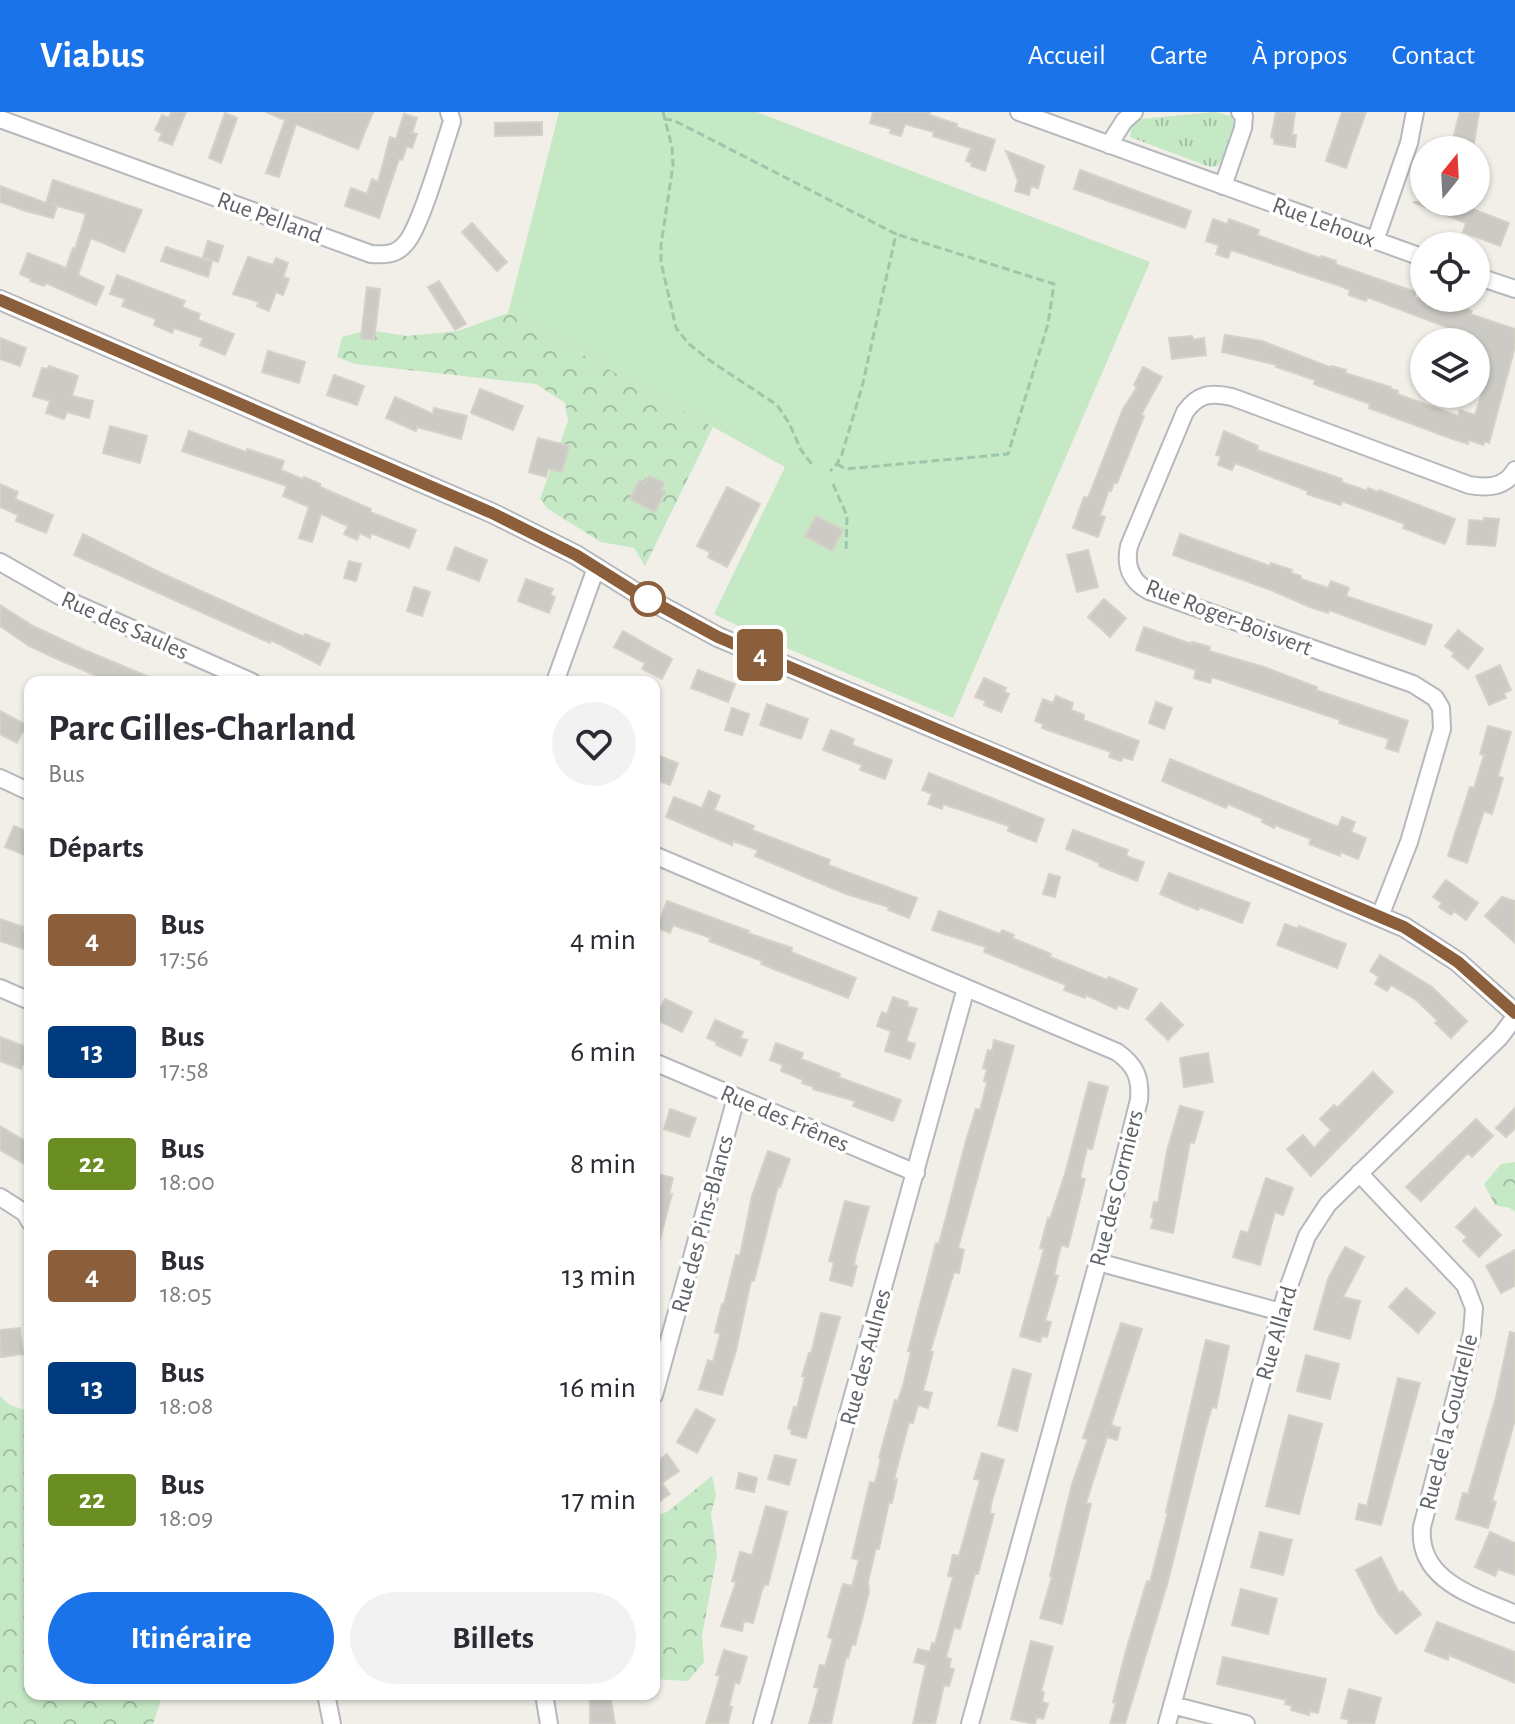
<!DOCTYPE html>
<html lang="fr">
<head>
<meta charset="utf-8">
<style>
  :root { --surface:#fff; --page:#f2f2f3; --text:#2b2b33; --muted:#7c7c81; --accent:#1a73e8 }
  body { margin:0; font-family:"Alegreya Sans",sans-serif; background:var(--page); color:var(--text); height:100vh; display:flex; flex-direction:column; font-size:30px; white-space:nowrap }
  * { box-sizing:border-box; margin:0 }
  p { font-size:26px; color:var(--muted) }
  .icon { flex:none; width:44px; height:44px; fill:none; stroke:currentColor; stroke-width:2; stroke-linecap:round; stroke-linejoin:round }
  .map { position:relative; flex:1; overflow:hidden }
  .drawer { position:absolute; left:24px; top:564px; width:636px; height:1024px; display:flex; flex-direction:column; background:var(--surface); border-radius:16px; box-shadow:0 2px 6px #0004 }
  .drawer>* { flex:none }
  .badge { padding:0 16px; border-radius:6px; font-size:28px; line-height:52px }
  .needle { width:52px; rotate:18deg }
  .tools { position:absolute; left:1410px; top:24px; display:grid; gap:16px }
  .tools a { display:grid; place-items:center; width:80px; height:80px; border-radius:50%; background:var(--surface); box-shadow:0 2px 6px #0004; font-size:40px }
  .map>.badge { position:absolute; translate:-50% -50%; box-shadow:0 0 0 4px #fff }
  h2 { padding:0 24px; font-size:30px; line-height:72px }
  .round { display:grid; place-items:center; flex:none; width:84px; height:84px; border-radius:42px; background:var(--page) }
  .head { display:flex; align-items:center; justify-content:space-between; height:136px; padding:0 24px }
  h1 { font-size:38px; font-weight:600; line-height:60px }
  .cta { display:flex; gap:16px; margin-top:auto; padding:16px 24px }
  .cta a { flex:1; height:92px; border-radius:48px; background:var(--accent); color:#fff; font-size:32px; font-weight:600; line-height:92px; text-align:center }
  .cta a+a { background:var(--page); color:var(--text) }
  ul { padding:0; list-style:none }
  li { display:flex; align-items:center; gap:24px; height:112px; padding:0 24px }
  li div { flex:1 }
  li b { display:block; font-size:30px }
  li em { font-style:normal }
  li .badge { min-width:88px; font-weight:700; text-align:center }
  header { display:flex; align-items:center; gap:48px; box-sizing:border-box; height:112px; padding:0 40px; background:var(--accent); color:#fff }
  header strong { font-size:38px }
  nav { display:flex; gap:44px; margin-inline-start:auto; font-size:28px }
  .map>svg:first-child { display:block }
</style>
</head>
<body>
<header>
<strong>Viabus</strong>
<nav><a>Accueil</a><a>Carte</a><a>À propos</a><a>Contact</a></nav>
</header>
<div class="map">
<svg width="1515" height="1612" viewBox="0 0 1515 1612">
  <defs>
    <pattern id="grass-tufts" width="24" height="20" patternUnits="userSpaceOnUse" patternTransform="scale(2)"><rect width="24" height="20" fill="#c5e8c5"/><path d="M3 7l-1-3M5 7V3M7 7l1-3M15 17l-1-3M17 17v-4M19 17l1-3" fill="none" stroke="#a3c0a4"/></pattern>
    <pattern id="forest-crowns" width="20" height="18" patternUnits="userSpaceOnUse" patternTransform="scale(2)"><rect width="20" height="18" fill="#c5e8c5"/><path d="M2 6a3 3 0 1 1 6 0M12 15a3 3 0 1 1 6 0" fill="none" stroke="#a3c0a4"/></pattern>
  </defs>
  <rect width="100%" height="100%" fill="#f1efe8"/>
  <path fill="url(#grass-tufts)" d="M1214 0 1231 4 1234 11 1222 48 1217 54 1210 55 1130 25 1132 11 1140 7Z"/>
  <path fill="url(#forest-crowns)" d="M508 201 713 315 645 454 634 436 601 430 548 397 540 387 568 309 565 291 536 272 355 252 337 245 342 225 368 218 407 224 458 219Z
    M1515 1050V1100L1510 1096 1495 1093 1484 1072 1501 1052Z
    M0 1284 10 1293 30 1300V1582H163L153 1612H0Z
    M712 1364 716 1383 711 1402 717 1443 702 1524 704 1550 688 1569 654 1567V1404L667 1400Z"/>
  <path fill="#c5e8c5" d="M559 0H757L1150 150 953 606 758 524 714 502 785 355 508 201Z"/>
  <path fill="#cccac5" stroke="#d6d1c6" stroke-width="2" d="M171 0H186L172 33 159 28 162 21 155 18 162 3 169 6Z
    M266 0H373L358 37 296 12 279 65 266 61 285 8Z
    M873 0H930L929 3 957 12 956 15 995 28 985 59 971 54 972 51 966 49 971 36 933 24 934 20 905 12 901 24 890 21 891 17 870 11Z
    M1276 0H1295L1292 23H1296L1295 35 1274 32V26L1271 25Z
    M1342 0H1366L1346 56 1326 49Z
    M1460 0H1479L1473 38H1450Z
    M225 1 237 6 221 51 209 46Z
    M404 2 417 6 412 21 417 22 412 36 407 34 402 48 399 47 379 106 345 94 351 76 367 82 372 67 378 70 390 25 396 27Z
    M542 10V23L495 24V11Z
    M1006 39 1044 54 1038 76 1031 74 1029 83 1015 79 1018 69Z
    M1080 58 1191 99 1185 116 1074 77Z
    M53 68 142 98 124 140 91 126 78 163 104 175 96 193 46 171 44 174 30 169 31 167 20 162 28 141 66 156 73 136 75 137 86 102 51 92 57 94 53 106 26 99 0 90V74L46 91Z
    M1413 90H1455L1509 111 1500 134 1463 120 1466 111Z
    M1213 107 1227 112 1229 107 1259 118 1257 123 1320 146 1321 144 1336 149 1335 152 1416 180 1414 186H1430L1442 190 1443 188 1472 199 1470 202 1515 217V235L1489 331 1485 329 1483 333 1469 328 1468 332 1450 326 1369 296 1370 292 1314 272 1315 268 1276 255 1277 253 1222 240 1225 223 1262 229 1332 256V254L1346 258 1345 261 1391 275 1390 277 1398 279 1397 282 1458 304 1460 298 1475 303 1487 266 1482 264 1489 242 1476 237V230H1471L1473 225 1367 185 1366 189 1349 183 1350 178 1340 174 1231 138 1228 146 1216 142 1219 133 1206 129Z
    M472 111 507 150 497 159 462 120Z
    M208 129 223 134 218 150 203 145Z
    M166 135 212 150 208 165 161 149Z
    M248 145 273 153 276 146 288 151 283 165 289 167 283 183 276 180 269 199 257 194 259 190 233 182Z
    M117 163 185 189 182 195 200 202 198 208 234 222 225 243 200 233 203 226 174 216 172 221 154 213 156 207 122 194 125 187 110 182Z
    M439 169 466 212 455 218 428 175Z
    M367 175 380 177 374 228 361 226Z
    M1192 224 1193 228 1204 226 1206 243 1172 247 1169 226Z
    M0 226 26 236 20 254 0 247Z
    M268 239 305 250 299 271 262 260Z
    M49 254 78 264 72 284 93 289 89 306 67 300 64 307 46 301 50 289 33 284 42 256 48 257Z
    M1143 255 1162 265 1141 303 1144 304 1117 371H1114L1111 379 1109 378 1100 403 1105 405 1098 425 1073 416 1084 385 1088 386 1123 297 1137 275 1134 273Z
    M334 263 364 274 357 293 327 283Z
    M480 277 523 294 513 318 471 301Z
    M395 285 433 302 434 296 467 304 461 327 417 315 416 319 386 306Z
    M110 314 147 324 140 351 103 341Z
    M189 319 246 340 247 337 284 349 281 358 302 367 304 365 320 372V375L371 397 370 400 416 418 409 436 371 421 370 426 360 421 357 428 344 422 348 414 321 402 312 430 299 426 309 395 283 384 287 374 182 339Z
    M1224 319 1258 334 1257 338 1342 367 1341 370 1367 379 1368 376 1378 380 1379 378 1455 407 1445 432 1403 416 1405 412 1342 389 1341 393 1307 382 1308 379 1235 351 1232 358 1218 353 1221 344 1216 343Z
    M538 326 569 334 562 360 548 357 546 365 529 360Z
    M649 364 664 371 661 378 665 380 655 400 630 387 639 368 645 371Z
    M0 372 18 380 15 387 53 403 46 421 16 409 18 403 0 395Z
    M727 375 760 392 727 455 708 445 710 440 697 434Z
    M816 404 843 418 832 439 805 424Z
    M1484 406 1499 407 1495 434 1467 432 1469 408 1484 409Z
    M83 422 161 461 304 525 305 522 330 532 320 553 271 528 270 531 74 443Z
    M1180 422 1270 454 1271 451 1292 458 1291 461 1301 464V467L1328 476 1331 469 1349 476 1346 484 1432 513 1425 533 1329 498 1328 501 1310 495 1271 478 1173 443Z
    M455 435 487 448 479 469 447 457Z
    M1088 438 1098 475 1077 480 1067 443Z
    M349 449 361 452 356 469 344 466Z
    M526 467 553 477 550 483 555 485 549 501 518 489Z
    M414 475 430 480 422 504 407 499Z
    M1104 487 1126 506 1110 525 1088 505Z
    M0 493 33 514 82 537 161 570H111L57 547 29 534 0 514Z
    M1144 515 1191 532 1192 530 1210 535 1209 539 1264 555 1317 575 1316 578 1408 609 1398 640 1386 636 1389 627 1339 611 1340 608 1212 565 1210 571 1194 566 1196 558 1136 538Z
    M1458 518 1483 537 1468 557 1452 544 1454 541 1445 534Z
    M623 519 672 547 662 567 642 557 645 551 614 535Z
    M1500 553 1511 578 1504 581 1506 586 1489 593 1476 564Z
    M698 558 735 572 728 590 691 576Z
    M984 566 1006 576 1004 580 1009 582 1001 600 984 593 986 589 975 585Z
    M1056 584 1073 591 1071 598 1084 603 1083 608 1139 629 1132 648 1123 645 1121 649 1109 645 1111 640 1042 616 1043 612 1035 609 1043 587 1053 591Z
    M1156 590 1172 596 1164 617 1149 611Z
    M767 592 808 607 801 627 760 613Z
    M732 596 749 602 742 623 725 618Z
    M0 599 26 613 17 631 0 622Z
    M1488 614 1511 620 1498 664 1503 666 1492 702 1484 699 1467 751 1448 744 1470 675 1474 676 1484 643 1480 642Z
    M831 618 854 627 852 633 892 648 885 667 860 658 862 653 823 638Z
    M659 644 678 651 670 673 654 667Z
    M1170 647 1338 715 1342 705 1355 710 1351 720 1366 726 1358 747 1341 740 1340 744 1309 732 1311 727 1275 713 1274 716 1262 710 1263 707 1228 692 1226 696 1162 669Z
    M929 661 1044 707 1036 730 1008 719 1009 714 943 692 942 697 928 692 932 682 922 678Z
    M709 679 720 684 714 698 754 714 752 718 830 748 828 753 917 786 909 806 888 798 889 795 846 782 755 744 758 738 733 729 732 733 666 705 674 685 702 696Z
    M14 714 30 721V745L5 735Z
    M1073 718 1128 738 1126 744 1144 750 1137 769 1099 754 1100 751 1066 737Z
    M1169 761 1250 791 1242 811 1200 795 1198 798 1160 782Z
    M1049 762 1060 765 1055 785 1043 782Z
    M1446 768 1478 791 1466 808 1454 799 1451 803 1439 795 1442 791 1433 785Z
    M1502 785 1515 789V831L1485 804Z
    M667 789 749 819 748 821 792 836 791 840 856 866 848 886 761 852 762 849 709 829 711 826 673 813 670 821 657 816Z
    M939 799 1000 822 1002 818 1014 823 1012 826 1051 842 1050 845 1107 868 1109 865 1137 877 1128 897 1118 893 1116 897 1086 883 1085 886 1064 878 1066 873 984 840 986 835 932 818Z
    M0 807 23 815 22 819 30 822V839L0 829Z
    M1285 812 1298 817 1299 814 1346 832 1337 856 1277 833Z
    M1380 843 1432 875 1467 909 1451 926 1435 911 1438 909 1416 888 1391 873 1387 879 1375 872 1379 865 1370 859Z
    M893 885 908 890 907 894 917 897 906 929 915 932 910 947 885 939 891 919 877 914 882 900 887 902Z
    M665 887 692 900 682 920 655 907Z
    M1161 891 1183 913 1168 928 1146 907Z
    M715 908 743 920 740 926 747 928 741 944 716 933 717 930 707 926Z
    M0 925 29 936 21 957 0 949Z
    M994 928 1014 934 958 1136 964 1138 959 1161 954 1160 930 1240H933L923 1279 932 1281 928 1296 918 1293 913 1311 909 1310 894 1367H897L892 1391 889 1390 879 1437 876 1436 868 1469 869 1480 861 1511 855 1533 852 1532 848 1546 846 1545 831 1612H809L819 1576 814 1575 820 1553 825 1554 833 1527 828 1525 843 1472 852 1474 859 1448 852 1446 870 1370 875 1371 881 1346H879L895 1288 898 1289 904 1270 911 1240 908 1239 936 1131 939 1132 966 1029 976 997 980 998 987 970 984 969 987 957 983 956 988 938 992 939Z
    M776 931 803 941 801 947 840 962 838 965 901 988 893 1009 853 994 855 989 813 977 814 975 802 971 803 968 781 959 783 953 770 948Z
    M1208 941 1213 970 1184 975 1180 946Z
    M1373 960 1393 980 1311 1064 1287 1037 1303 1023 1314 1036 1331 1018 1320 1007 1334 993 1337 996Z
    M1089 970 1108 975 1092 1037 1087 1036 1080 1066 1085 1067 1068 1135 1061 1133 1054 1163 1058 1164 1045 1209 1051 1210 1047 1225 1042 1224 1040 1230 1020 1224 1044 1137 1040 1136 1048 1106 1050 1107 1065 1062Z
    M1180 994 1203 1000 1194 1031 1190 1030 1173 1121 1151 1116 1154 1106 1151 1105 1154 1090 1158 1091 1167 1039Z
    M1515 996V1016L1506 1025 1496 1016Z
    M670 997 696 1006 689 1025 664 1017Z
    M1476 1007 1493 1024 1472 1045 1468 1041 1421 1089 1406 1075Z
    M0 1014 30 1032V1055L0 1038Z
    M768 1039 790 1047 780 1075 778 1074 754 1169 751 1168 736 1239 722 1283 699 1277 708 1248 713 1250 720 1222 715 1220 722 1192H724L736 1143 740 1144 752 1084Z
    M654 1061 673 1066 669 1082H672L658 1134 654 1133Z
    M1266 1066 1293 1076 1283 1103 1275 1100 1260 1153 1233 1145 1241 1119 1248 1121Z
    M845 1089 869 1095 856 1142 854 1153 857 1154 852 1174 830 1168 834 1150 829 1149Z
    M1475 1096 1501 1123 1479 1145 1463 1129 1467 1125 1456 1115Z
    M1345 1135 1364 1145 1343 1185 1360 1189 1350 1227 1314 1217 1328 1167Z
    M1515 1138V1174L1501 1181 1486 1154Z
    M1406 1176 1435 1201 1418 1221 1389 1195Z
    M821 1201 840 1205 806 1326 791 1322 792 1318 788 1316 794 1295 797 1296 805 1265 802 1264 809 1241 811 1242Z
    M1121 1211 1142 1217 1111 1313 1120 1316 1117 1328 1107 1325 1086 1391 1091 1392 1062 1512 1040 1506 1052 1465 1050 1464 1072 1372 1088 1327 1083 1326Z
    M20 1216 23 1242 1 1245 0 1218Z
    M1510 1220 1515 1221V1308L1492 1389 1496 1390 1488 1416 1456 1407 1463 1381 1468 1382 1496 1285Z
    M1206 1228 1229 1234 1216 1296 1212 1295 1206 1315 1168 1469 1125 1612H1110L1116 1591 1113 1590 1125 1542 1147 1469 1150 1470 1168 1400H1166Z
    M1306 1243 1339 1252 1330 1287 1297 1279Z
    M1013 1257 1031 1262 1017 1319 998 1313Z
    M1398 1266 1420 1271 1381 1413 1356 1407 1359 1392 1367 1394Z
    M696 1297 715 1308 697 1341 677 1330Z
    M1289 1303 1322 1312 1299 1402 1266 1394Z
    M982 1341 1004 1348 991 1392 990 1402H994L978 1462H975L960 1517 954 1516 946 1545 951 1547 949 1556 954 1557 949 1574 944 1573 935 1612H913L926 1553 914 1550 918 1537 930 1540 932 1531 935 1532 953 1465 948 1464 953 1443 959 1444 980 1368 974 1367Z
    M667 1342 679 1359 662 1371 670 1382 654 1393V1352Z
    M775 1343 796 1348 789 1373 768 1367Z
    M739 1361 757 1366 754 1380 736 1376Z
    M766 1394 787 1400 768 1473 765 1472 762 1478 753 1511 744 1509 742 1519 721 1514 736 1470 732 1469 740 1440 752 1443Z
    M1260 1420 1292 1428 1283 1463 1251 1455Z
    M1490 1420 1515 1431V1463L1498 1457 1495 1464 1475 1455Z
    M1381 1445 1399 1481 1402 1479 1421 1502 1396 1522 1378 1501 1356 1458Z
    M1241 1477 1277 1487 1268 1522 1232 1513Z
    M1437 1510 1515 1540V1571L1449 1543 1448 1548 1425 1539Z
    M1031 1529 1053 1535 1041 1579 1044 1580 1042 1590 1048 1592 1043 1607 1037 1605 1035 1612 1011 1607Z
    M724 1538 747 1545 739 1572 735 1570 729 1594 732 1595 728 1612H706L720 1564 716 1563Z
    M1223 1545 1326 1567 1318 1601 1310 1599 1309 1603 1291 1598 1292 1594 1285 1592 1286 1588 1217 1572Z
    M1349 1577 1381 1586 1374 1612H1348L1349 1608 1341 1606Z
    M610 1583 615 1612H590V1586Z"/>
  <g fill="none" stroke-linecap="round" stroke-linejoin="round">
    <defs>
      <path id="minor" d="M1019 0 1424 146
        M0 7 371 142C384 143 396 143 405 132 420 117 440 45 448 22L452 9 449 0
        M1109 33 1124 9 1134 0
        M1223 74 1243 16 1244 4 1240 0
        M1375 129 1409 31 1415 0
        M1476 164 1515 177
        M0 450 65 487 252 570
        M555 570 596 456
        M0 666 30 680
        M654 743 1117 940C1135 953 1141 965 1139 988L1098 1150 970 1612
        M1380 804 1409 730 1442 617 1441 596 1435 586 1413 572 1149 479C1130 469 1125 453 1129 434L1185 300C1198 282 1210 280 1232 285L1469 373C1487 376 1505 376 1515 358
        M0 876 30 889
        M654 950 916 1061
        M1359 1061 1465 1173 1474 1196 1472 1221 1422 1415C1417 1469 1475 1484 1515 1502
        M0 1085 25 1101 30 1110
        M1098 1150 1281 1200
        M654 1283 736 986
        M326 1582 332 1612
        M544 1582 549 1612
        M1172 1593 1246 1612
        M762 1612 966 876
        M1167 1612 1286 1182 1307 1124 1328 1092 1500 925 1515 905"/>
      <path id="tertiary" d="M0 188 492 401 576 443 635 480 718 525 1404 815 1458 850 1515 901"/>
    </defs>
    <use href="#minor" stroke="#b5b8bc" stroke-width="20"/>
    <use href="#tertiary" stroke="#b5b8bc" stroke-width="22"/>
    <path stroke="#9cc7a9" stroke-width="3" stroke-dasharray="8 4" stroke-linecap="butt" d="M663 0 672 35 673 53 661 133V150L676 216 689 232 712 250 777 293 789 311 801 338 814 355
      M664 7 673 8 896 122 862 275 842 342 837 352 830 359
      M837 352 846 357 1008 342 1048 212 1054 172 896 122
      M833 372 847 404 846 440"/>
    <use href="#minor" stroke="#fff" stroke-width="16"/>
    <use href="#tertiary" stroke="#fff" stroke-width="18"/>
  </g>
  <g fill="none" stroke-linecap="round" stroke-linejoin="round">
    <defs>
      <path id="line" d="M0 188 492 401 576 443 635 480 718 525 1404 815 1458 850 1515 901"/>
    </defs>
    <use href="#line" stroke="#fff" stroke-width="18"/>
    <use href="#line" stroke="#8b5e3c" stroke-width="12"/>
  </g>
  <circle fill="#fff" stroke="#8b5e3c" stroke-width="4" cx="648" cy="487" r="16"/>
  <g text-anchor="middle" stroke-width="7" stroke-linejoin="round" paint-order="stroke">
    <g font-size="24" fill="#5f6368" stroke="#fff">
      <text transform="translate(270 105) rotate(20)" y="8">Rue Pelland</text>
      <text transform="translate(1324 110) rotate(20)" y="8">Rue Lehoux</text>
      <text transform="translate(1229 505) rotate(21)" y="8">Rue Roger-Boisvert</text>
      <text transform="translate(125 513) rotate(24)" y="8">Rue des Saules</text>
      <text transform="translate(785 1006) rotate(23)" y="8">Rue des Frênes</text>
      <text transform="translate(1116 1076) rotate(-76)" y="8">Rue des Cormiers</text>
      <text transform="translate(702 1112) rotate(-75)" y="8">Rue des Pins-Blancs</text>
      <text transform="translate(1276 1221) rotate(-74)" y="8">Rue Allard</text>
      <text transform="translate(865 1245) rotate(-75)" y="8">Rue des Aulnes</text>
      <text transform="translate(1448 1310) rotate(-76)" y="8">Rue de la Goudrelle</text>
    </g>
  </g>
</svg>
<div class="tools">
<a><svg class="needle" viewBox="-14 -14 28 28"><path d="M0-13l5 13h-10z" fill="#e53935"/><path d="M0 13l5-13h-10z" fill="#7c7c81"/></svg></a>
<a><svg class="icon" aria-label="locate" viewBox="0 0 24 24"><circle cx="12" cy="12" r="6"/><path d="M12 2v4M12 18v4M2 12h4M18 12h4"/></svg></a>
<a><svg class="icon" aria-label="layers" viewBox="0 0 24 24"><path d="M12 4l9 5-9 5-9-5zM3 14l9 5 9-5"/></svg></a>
</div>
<b class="badge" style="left:760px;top:543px;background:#8b5e3c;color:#fff">4</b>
<section class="drawer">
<div class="head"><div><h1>Parc Gilles-Charland</h1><p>Bus</p></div><a class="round"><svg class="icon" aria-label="heart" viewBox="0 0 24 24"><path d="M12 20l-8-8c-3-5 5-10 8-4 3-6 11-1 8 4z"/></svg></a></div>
<h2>Départs</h2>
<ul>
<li><span class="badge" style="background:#8b5e3c;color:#fff">4</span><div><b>Bus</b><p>17:56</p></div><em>4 min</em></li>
<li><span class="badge" style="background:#003b80;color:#fff">13</span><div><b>Bus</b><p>17:58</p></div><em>6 min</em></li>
<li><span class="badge" style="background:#6b8e23;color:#fff">22</span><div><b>Bus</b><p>18:00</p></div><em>8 min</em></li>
<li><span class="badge" style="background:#8b5e3c;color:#fff">4</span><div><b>Bus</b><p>18:05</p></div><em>13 min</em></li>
<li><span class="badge" style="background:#003b80;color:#fff">13</span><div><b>Bus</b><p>18:08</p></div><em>16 min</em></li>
<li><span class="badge" style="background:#6b8e23;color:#fff">22</span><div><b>Bus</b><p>18:09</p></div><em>17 min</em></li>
</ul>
<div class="cta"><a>Itinéraire</a><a>Billets</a></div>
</section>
</div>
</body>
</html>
